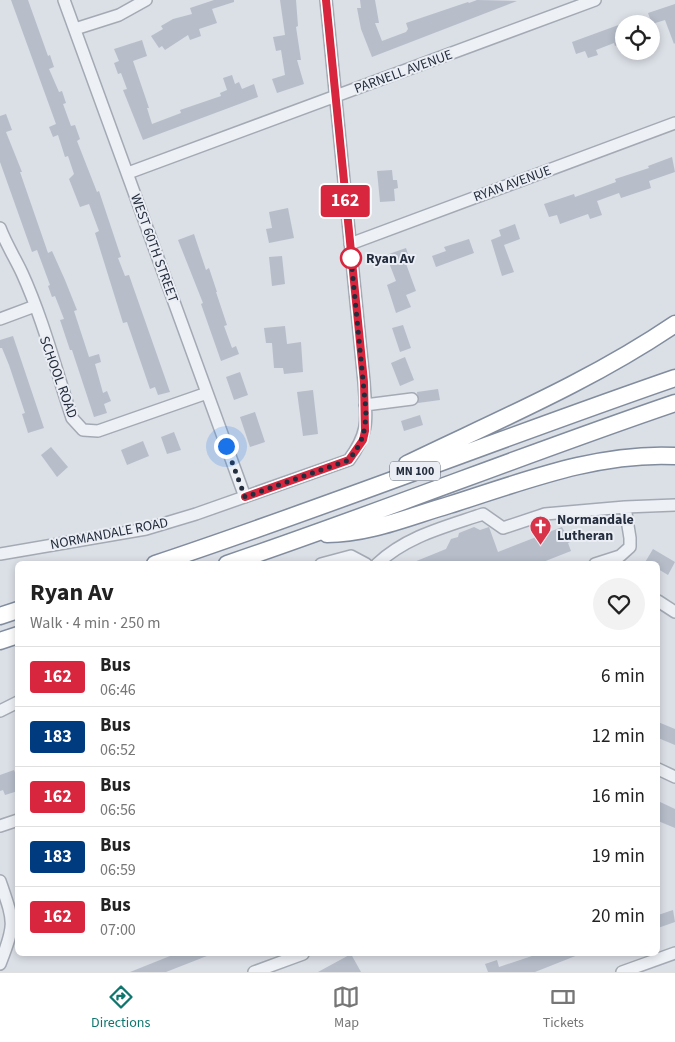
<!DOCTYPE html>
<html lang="en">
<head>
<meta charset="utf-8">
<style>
  :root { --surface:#fff; --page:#f2f2f2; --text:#222; --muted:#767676; --line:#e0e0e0; --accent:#0f766e }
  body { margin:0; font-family:"Source Sans 3",sans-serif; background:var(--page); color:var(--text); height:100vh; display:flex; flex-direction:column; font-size:19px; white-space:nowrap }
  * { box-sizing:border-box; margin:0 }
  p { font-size:16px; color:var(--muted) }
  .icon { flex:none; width:28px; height:28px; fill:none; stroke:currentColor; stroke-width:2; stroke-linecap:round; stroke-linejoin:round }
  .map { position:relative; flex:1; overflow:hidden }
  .sheet { position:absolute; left:15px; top:561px; width:645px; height:395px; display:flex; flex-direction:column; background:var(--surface); border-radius:8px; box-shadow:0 2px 8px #0003 }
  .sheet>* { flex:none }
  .badge { padding:0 10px; border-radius:4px; font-size:18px; line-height:32px }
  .tools { position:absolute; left:615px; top:15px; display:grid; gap:10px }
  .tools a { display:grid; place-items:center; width:45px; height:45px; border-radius:50%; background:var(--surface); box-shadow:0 2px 8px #0003; font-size:25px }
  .you { position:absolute; width:25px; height:25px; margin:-12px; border:4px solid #fff; border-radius:50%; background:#1a73e8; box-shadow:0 0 0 8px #1a73e833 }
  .map>.badge { position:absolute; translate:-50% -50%; box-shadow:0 0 0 2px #fff }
  .round { display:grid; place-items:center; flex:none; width:52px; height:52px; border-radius:26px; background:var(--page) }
  .headline { display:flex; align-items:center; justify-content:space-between; height:85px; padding:0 15px }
  h1 { font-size:24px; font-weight:700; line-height:38px }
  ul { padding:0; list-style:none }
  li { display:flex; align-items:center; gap:15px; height:60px; padding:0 15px; border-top:1px solid var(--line) }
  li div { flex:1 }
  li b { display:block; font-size:19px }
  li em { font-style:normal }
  li .badge { min-width:55px; font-weight:700; text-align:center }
  .dock { display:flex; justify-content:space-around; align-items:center; height:70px; border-top:1px solid var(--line); background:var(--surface); font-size:14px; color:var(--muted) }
  .dock a { display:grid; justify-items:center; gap:2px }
  .dock .on { color:var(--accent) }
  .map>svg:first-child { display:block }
</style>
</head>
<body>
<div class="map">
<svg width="675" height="972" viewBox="0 0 675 972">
  <rect width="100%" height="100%" fill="#dbdfe6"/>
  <path fill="#b7beca" d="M11 0H28L48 56 50 55 54 67 49 69 59 92 62 91 66 103 63 104 71 126 75 125 80 139 77 141 97 192 99 191 121 257 118 258 125 276 129 275 170 392 158 395 155 387 150 389 127 322 123 323 95 233 99 231 89 204 80 207 69 179 74 174 68 156 65 157 58 135 53 137 49 127 56 124Z
    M214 0H234V2L212 9 217 23 199 29 201 36 190 40 188 35 165 50 162 46 159 48 151 36 163 29 161 26 173 19 192 14 190 8Z
    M280 0H296L298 26 296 27 301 60H297L304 84 277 93 272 79 285 75 281 50 276 51 273 37 285 35Z
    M360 0H375L379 23H375L382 41 406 32 408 29 406 23 468 2 469 3 477 0 517 1 372 57 361 29 357 8H361Z
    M675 4V43L674 44 665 20 652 24 648 13Z
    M624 23V43L615 46 614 43 596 50 598 55 588 58 585 51 576 54 572 42Z
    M142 40 147 56 133 61 149 108H147L152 124 181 113 180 110 221 96 220 93 227 90 223 78 232 75 235 84 239 82 242 89 254 84 258 97 143 140 123 90 127 89 121 73 118 74 114 63 119 61 114 49Z
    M6 114 12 130 6 132 22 172H20L48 253 52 251 65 280 77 310 74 311 89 357 99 354 101 362 95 364 103 393 107 391 111 401 104 404 107 413 94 417 72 350H70L60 320 64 319 55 296 52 297 48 286 50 285 37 250 32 252 0 162V116Z
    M672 157 675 172 649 181 651 188 621 198 619 193 597 201 602 215 590 219 588 214 560 224 557 215 549 217 544 204 574 194 575 197 616 182 615 179 649 168 648 166Z
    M392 170 393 180H397L398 188 394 189 395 201 380 202 377 171Z
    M288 208 294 238 269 243 266 229 272 228 269 212Z
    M515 224 520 239 504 245 514 272 502 276 491 240 501 236 499 230Z
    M194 234 206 270 209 268 217 292H216L227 325 224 326 232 348 236 346 239 354 221 361 201 304 203 303 178 240Z
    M469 239 474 253 436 267 432 256 446 251 444 247Z
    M406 248 410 260 405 261 416 291 406 295 411 307 396 313 387 285 396 281 386 255Z
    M282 256 285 284 272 286 269 257Z
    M403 325 411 348 400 352 392 328Z
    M285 326 287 344 301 342 303 372 284 374 283 368H274L272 343H266L264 328Z
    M13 336 44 428 28 433 22 414 25 413 9 365 2 348H0V340Z
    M405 357 414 380 400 386 391 363Z
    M240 372 248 395 234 400 226 377Z
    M438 389 440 400 418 403 417 392Z
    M313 390 318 434 303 436 297 392Z
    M255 412 265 442 250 447 240 417Z
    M420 415 423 425 404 431 401 421Z
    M174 432 181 450 167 454 161 437Z
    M143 441 149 456 127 465 121 450Z
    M51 447 68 467 57 477 41 455Z
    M474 527 480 530 489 527 498 552 562 527 570 542 568 543 571 551 538 564H409L446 549 451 539 458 537 459 533Z
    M653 549 675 562 668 575 658 569V564H644Z
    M658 722 675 729V745L658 738Z
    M14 770 18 779V791L5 795 3 790 0 791V775Z
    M658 801 675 809V828L658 821Z
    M673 910 675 922 658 928V915Z
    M175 954H212L166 972H130Z
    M351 954 361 972H318Z
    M538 954 578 955 535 972H488L485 964 497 960 499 967Z"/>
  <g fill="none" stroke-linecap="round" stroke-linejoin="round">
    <defs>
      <path id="minor" d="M64 0 245 497
        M75 29 119 15 146 0
        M128 173 595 0
        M0 228C6 244 15 258 22 273 43 319 56 370 72 418L83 430 98 431 207 393
        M350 244 675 123
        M0 319 35 306
        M365 405 412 399
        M625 507 675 505
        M0 554 146 529 196 514 349 460C371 430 366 417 364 382L326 0
        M321 564 351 556 366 564
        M377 564C407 536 445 527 483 514L503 528 545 514 625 507 630 538V547L620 556 595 564
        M658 601 675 612
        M0 711 18 702
        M658 769 675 777
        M0 826 18 820
        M0 881C14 922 16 923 0 964
        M254 972 303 954
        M622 972 675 953"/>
      <path id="highway" d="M407 464C498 420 591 381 675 324
        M327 534C369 534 408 517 449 505 522 482 597 452 675 456
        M155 564C330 506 501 438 675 378
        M227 564C378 513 525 454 675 403
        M0 616 18 610
        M0 641 18 635"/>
    </defs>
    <use href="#minor" stroke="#a4aab3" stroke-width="14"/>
    <use href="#highway" stroke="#818c9e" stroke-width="19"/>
    <use href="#minor" stroke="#edf0f5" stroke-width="11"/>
    <use href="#highway" stroke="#fff" stroke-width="16"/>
  </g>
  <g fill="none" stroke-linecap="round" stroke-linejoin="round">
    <defs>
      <path id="line" d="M245 497 349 460 363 440 365 431 364 382 326 0"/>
    </defs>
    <use href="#line" stroke="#fff" stroke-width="11"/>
    <use href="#line" stroke="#d7263d" stroke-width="8"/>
    <path stroke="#242d3d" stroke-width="5" stroke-dasharray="0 9" d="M226 446 245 497 349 460C363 441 365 434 366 411L351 258"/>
  </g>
  <defs>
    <symbol id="church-pin" viewBox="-11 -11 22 30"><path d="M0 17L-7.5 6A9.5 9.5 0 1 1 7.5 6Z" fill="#d7344a" stroke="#eaeef4"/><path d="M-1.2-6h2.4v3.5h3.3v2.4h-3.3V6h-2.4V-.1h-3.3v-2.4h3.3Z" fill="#fff"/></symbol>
  </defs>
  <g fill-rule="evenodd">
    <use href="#church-pin" x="528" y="514" width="25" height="34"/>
  </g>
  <circle fill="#fff" stroke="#d7263d" stroke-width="2.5" cx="351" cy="258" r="10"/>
  <g text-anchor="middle" stroke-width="4" stroke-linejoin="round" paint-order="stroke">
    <rect fill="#eaeef4" stroke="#5f6774" stroke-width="1" x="390" y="461.5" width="50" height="19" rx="4"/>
    <g font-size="12" font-weight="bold" fill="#242d3d">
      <text x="415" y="475">MN 100</text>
    </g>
    <g font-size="14" fill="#242d3d" stroke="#eaeef4">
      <text transform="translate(403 71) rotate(-20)" y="5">PARNELL AVENUE</text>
      <text transform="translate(512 183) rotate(-20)" y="5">RYAN AVENUE</text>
      <text transform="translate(155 248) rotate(70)" y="5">WEST 60TH STREET</text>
      <text transform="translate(59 377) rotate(70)" y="5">SCHOOL ROAD</text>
      <text transform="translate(109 533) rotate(-11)" y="5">NORMANDALE ROAD</text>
    </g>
    <g font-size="14" font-weight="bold" fill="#242d3d" stroke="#eaeef4" text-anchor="start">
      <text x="366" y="263">Ryan Av</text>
    </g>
    <g font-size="14" font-weight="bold" fill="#242d3d" stroke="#eaeef4" text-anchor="start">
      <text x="557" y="524">Normandale<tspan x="557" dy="16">Lutheran</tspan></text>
    </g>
  </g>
</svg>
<div class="tools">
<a><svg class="icon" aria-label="locate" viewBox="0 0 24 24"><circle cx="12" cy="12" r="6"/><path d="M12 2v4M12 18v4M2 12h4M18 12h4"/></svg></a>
</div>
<div class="you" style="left:226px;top:446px"></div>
<b class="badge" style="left:345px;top:201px;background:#d7263d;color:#fff">162</b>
<section class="sheet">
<div class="headline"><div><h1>Ryan Av</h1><p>Walk · 4 min · 250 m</p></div><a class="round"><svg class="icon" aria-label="heart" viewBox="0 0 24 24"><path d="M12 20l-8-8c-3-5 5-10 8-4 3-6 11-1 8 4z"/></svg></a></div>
<ul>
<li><span class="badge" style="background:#d7263d;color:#fff">162</span><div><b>Bus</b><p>06:46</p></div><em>6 min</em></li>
<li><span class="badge" style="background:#003b80;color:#fff">183</span><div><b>Bus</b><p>06:52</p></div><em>12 min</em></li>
<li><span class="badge" style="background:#d7263d;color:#fff">162</span><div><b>Bus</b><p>06:56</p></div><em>16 min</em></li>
<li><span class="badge" style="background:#003b80;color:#fff">183</span><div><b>Bus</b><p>06:59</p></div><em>19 min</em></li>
<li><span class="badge" style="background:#d7263d;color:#fff">162</span><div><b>Bus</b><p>07:00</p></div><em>20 min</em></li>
</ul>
</section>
</div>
<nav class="dock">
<a class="on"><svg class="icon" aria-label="directions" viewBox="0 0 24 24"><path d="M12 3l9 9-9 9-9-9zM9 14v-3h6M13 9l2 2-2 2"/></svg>Directions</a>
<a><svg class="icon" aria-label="map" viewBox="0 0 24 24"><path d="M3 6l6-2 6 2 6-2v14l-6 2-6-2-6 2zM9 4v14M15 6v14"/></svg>Map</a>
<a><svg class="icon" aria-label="tickets" viewBox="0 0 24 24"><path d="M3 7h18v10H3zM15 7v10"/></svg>Tickets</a>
</nav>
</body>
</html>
